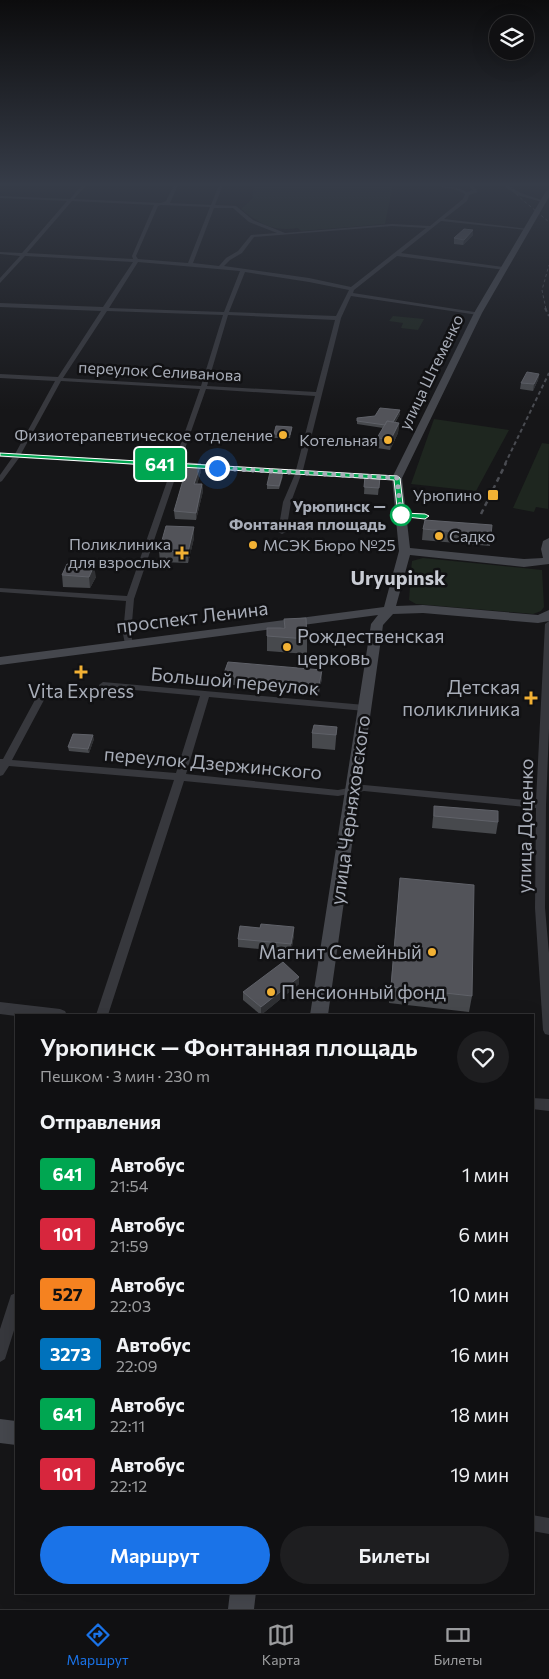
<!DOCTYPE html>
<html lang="ru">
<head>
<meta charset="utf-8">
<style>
  :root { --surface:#101012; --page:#1e1e20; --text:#f1f3f6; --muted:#9c9d9f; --line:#303032; --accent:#1a73e8 }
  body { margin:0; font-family:Commissioner,sans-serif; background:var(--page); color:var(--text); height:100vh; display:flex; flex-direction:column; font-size:19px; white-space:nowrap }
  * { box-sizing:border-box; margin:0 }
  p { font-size:16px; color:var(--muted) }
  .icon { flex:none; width:28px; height:28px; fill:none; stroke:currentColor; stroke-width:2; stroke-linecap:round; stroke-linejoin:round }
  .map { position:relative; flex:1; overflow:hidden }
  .drawer { position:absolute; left:15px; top:1014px; width:519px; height:580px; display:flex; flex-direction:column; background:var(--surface); border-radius:0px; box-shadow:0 5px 20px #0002,0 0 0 1px var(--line) }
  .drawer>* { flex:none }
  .badge { padding:0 10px; border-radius:4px; font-size:18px; line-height:32px }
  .tools { position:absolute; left:489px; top:15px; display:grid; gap:10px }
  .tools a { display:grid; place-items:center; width:45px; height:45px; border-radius:50%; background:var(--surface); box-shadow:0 5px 20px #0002,0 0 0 1px var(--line); font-size:25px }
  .you { position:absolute; width:25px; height:25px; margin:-12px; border:4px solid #fff; border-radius:50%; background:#1a73e8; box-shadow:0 0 0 8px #1a73e833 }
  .map>.badge { position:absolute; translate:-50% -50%; box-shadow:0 0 0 2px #fff }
  h2 { padding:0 25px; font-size:19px; line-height:45px }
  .round { display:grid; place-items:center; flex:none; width:52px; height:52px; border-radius:26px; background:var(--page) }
  .headline { display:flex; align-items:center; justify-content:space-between; height:85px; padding:0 25px }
  h1 { font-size:24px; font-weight:600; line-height:38px }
  .action { display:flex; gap:10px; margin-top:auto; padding:10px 25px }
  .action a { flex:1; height:58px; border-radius:30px; background:var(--accent); color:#fff; font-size:20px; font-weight:600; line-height:58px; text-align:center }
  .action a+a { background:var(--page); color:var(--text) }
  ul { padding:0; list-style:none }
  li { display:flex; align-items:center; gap:15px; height:60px; padding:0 25px }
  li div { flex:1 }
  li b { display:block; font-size:19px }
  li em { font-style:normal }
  li .badge { min-width:55px; font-weight:700; text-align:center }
  .menu { display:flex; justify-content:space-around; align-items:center; height:70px; border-top:1px solid var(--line); background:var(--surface); font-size:14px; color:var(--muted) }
  .menu a { display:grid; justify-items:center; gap:2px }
  .menu .on { color:var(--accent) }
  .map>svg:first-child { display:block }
</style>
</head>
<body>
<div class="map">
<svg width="549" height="1609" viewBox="0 0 549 1609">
  <rect width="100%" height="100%" fill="#161618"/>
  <path fill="#1e261f" d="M254 185H393L385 224 301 231 298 228C273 232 260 224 241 209L252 199Z
    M393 316 424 319 418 330 401 328 403 323 389 321Z
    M434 419 509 430 476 491 411 484Z
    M542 443 549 444 548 509 536 507 534 512 513 508Z
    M423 558 542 570 544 607 541 611 533 614 416 604 409 600 410 587H433L432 582 410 581 412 561Z"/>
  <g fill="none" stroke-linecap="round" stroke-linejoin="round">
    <path fill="#37383d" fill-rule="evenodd" d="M82 185H86L74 199 161 203 166 201 174 185H178L170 203 211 205 219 185H223L215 205 236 206 253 220 285 233 392 224 430 226 463 199 465 194 457 190 433 185 458 188 467 192 473 190 469 185H473L478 192 469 195 467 201 444 219 528 229 526 230 441 221 401 253 503 267 505 270 397 256 354 290 353 293 481 313 478 315 351 296 341 318 303 470 397 476 401 478 399 479 301 475 291 502 286 532 282 534 278 532 283 502 295 474 179 467 134 599 131 634 133 644 129 647 125 644 123 634 126 601 0 592V588L127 596 172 467 19 458 2 481 0 482V475L12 458 0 457V453L15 454 55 381 0 378V374L58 377 101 311 0 307V303L103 307 133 262 25 256 0 283V278L20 256 0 254V252L22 253 67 201 0 198V196L70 199ZM72 201 154 205 132 256 133 259 27 253ZM161 205 210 207 188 263 138 259 136 256 158 206ZM214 208H233L249 222 277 233 251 235 238 251 226 258 219 266 193 263ZM392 226 426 228 351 287 309 278 224 266 230 260 242 253 254 237ZM138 262 240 271 224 312 109 308ZM245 272 309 282 349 290 336 316 229 312ZM107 311 223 315 201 386 63 378ZM228 315 335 320 316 392 207 386ZM61 381 200 389 174 463 21 454ZM206 389 315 396 296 470 180 463Z
      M502 185H507L521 193 544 201 542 202 517 195Z
      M549 621V729L546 805 545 908 549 953V1035L545 1034 543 1030 535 908 536 808 364 791 338 796 184 781 108 1015H96L174 780 9 766 3 775 0 776V759H3L36 698H42L44 700 12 760 176 773 200 696 100 687 99 685 103 682 365 705 370 708 365 711 209 697 186 774 338 790 364 785 536 801 545 624Z
      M532 1098 549 1099V1111L532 1109Z
      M16 1293V1324L5 1359 0 1362V1329L11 1295Z
      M532 1515 549 1518V1534L532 1531Z"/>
    <path fill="#37383d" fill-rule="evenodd" d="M0 1002 60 1009 65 1011 67 1015 16 1016 0 1014Z"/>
    <path fill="#45474d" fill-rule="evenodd" d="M0 185H4L1 187Z
      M549 189V197L482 313 402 478 410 548 524 559 543 558 541 549 543 541 549 538V564L524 567 410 555 396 606 423 605 538 615 549 610V621L538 623 423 613 393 614 383 625 328 1015H310L371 624 378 615 0 665V657L384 607 399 551 392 478 474 313 546 191Z
      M0 1419 16 1421V1445L0 1443Z
      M230 1592H256L254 1609H228Z"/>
    <path stroke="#4a4c52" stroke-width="1" stroke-dasharray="3 2.5" stroke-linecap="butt" d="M510 185 518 196 549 222
      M546 309 542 290 549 265"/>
    <path stroke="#4a4c52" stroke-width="2" stroke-dasharray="4 3" stroke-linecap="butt" d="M545 308 549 316
      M505 464 549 373"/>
    <path stroke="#4a4c52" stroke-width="2.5" stroke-dasharray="5 4" stroke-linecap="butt" d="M481 514 506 463"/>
  </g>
  <path fill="#47494d" d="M473 230V235L463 245 454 244V238Z
    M539 374 538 380 533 391 520 389 521 383Z
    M400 414 395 423H399L398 433 390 450 377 448V438L383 428 357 424V418Z
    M292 427 290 438H274V434Z
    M201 471 197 484H202L203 491 196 520 175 519 174 511Z
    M283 476 279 489H267V485Z
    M365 476H380L378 495 364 494Z
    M194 527V538L188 563 160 562 159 551Z
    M423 529 491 535 490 546 422 540Z
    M62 575 96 577 90 588 63 587Z
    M284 619 307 639V654L267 651V628H284Z
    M322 670V678L319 693 223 684V676Z
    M337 727 335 750 312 748V733Z
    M94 739 89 753 69 751 68 747Z
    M434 806 498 822 496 834 432 828Z
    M399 893 472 996 469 1012 389 1003Z
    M294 927V935L291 952 238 947V939L260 928Z
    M299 977V984L261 1015 243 1000V992Z"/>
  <path fill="#2f3033" d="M473 230V235L463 245 464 240Z
    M539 374 538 380 533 391 534 384Z
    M400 410V414L391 429V426Z
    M399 423 398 433 390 450 391 439Z
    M201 464V471L195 491 194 484Z
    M202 484 203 491 196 520V513Z
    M194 527V538L188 563V552Z
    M94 566 96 577 90 588 89 577Z
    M322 670V678L319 693V685Z
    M93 735 94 739 89 753 88 749Z
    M294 927V935L291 952V944Z
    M299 977V984L261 1015V1007Z"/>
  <path fill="#525359" stroke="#5f6168" d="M464 229 473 230 464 240 454 238Z
    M527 372 539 374 534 384 521 383Z
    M380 408 400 410 393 422 387 421 385 425 357 421V418L375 416Z
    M387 421 399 423 391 439 377 438Z
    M276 426 292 427 290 435 274 434Z
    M188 463 201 464 194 484H202L196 513 174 511Z
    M270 472H283L279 486 267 485Z
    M365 476H380L379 488 364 487Z
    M425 520 492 525 491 535 423 529Z
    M166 526 194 527 188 552 159 551Z
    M67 564 94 566 89 577 62 575Z
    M306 618 307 639 267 636V628H285L284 619Z
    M228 662 322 670 319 685 223 676Z
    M314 725 337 727 336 735 312 733Z
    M73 734 93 735 88 749 68 747Z
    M434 806 498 811V822L434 816Z
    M400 878 474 885 472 996 391 987Z
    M261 924 294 927 291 944 238 939 240 926 260 928Z
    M283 962 299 977 261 1007 243 992Z"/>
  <linearGradient id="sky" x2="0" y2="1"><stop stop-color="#0c0c0d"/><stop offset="0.45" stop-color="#363c48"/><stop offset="1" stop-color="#363c48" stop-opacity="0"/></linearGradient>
  <rect width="549" height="410" fill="url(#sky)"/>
  <path fill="#00a651" stroke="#fff" d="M0 453 397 476 400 478 404 513 425 514 429 516 425 519 398 516 394 480 0 456Z"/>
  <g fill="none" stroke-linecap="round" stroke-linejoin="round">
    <path stroke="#a8adb8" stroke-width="5" stroke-dasharray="0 9" d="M217 468 397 478 401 515"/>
  </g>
  <g fill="#f2b134" stroke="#111113" stroke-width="2">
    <circle cx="283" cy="435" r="5"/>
    <circle cx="388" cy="440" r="5"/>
    <rect x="487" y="489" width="12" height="12" rx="2.5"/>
    <circle cx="439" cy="536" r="5"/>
    <circle cx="253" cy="545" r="5"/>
    <path d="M179.5 545.5h5v5h5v5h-5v5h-5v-5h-5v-5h5z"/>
    <circle cx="287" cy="647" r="5"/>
    <path d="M78.5 664.5h5v5h5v5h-5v5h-5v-5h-5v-5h5z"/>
    <path d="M528.5 690.5h5v5h5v5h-5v5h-5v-5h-5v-5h5z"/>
    <circle cx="432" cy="952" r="5"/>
    <circle cx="271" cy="992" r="5"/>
  </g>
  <circle fill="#fff" stroke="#00a651" stroke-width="2.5" cx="401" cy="515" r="10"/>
  <g text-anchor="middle" stroke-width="5" stroke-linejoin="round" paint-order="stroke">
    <g font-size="16" fill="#a8adb8" stroke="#111113">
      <text transform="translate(160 371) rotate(3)" y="6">переулок Селиванова</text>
      <text transform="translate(431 372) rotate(-64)" y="6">улица Штеменко</text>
    </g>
    <g font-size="16" fill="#a8adb8" stroke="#111113" text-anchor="end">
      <text x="273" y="441">Физиотерапевтическое отделение</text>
      <text x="378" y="446">Котельная</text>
      <text x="482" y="501">Урюпино</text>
      <text x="449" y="542" text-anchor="start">Садко</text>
      <text x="171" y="550">Поликлиника<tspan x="171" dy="18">для взрослых</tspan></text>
      <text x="263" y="551" text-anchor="start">МСЭК Бюро №25</text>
    </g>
    <g font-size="16" font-weight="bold" fill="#a8adb8" stroke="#111113" text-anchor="end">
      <text x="386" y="512">Урюпинск —<tspan x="386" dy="18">Фонтанная площадь</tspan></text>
    </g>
    <g font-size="19" fill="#a8adb8" stroke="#111113">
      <text transform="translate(192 617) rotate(-7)" y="7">проспект Ленина</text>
      <text transform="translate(235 681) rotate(5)" y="7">Большой переулок</text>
      <text transform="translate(213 763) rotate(5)" y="7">переулок Дзержинского</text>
      <text transform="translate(350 810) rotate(-82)" y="7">улица Черняховского</text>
      <text transform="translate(525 826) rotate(-89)" y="7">улица Доценко</text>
    </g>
    <g font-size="19" fill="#a8adb8" stroke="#111113" text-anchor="start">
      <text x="297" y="643">Рождественская<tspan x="297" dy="22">церковь</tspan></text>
      <text x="520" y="694" text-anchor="end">Детская<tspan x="520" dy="22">поликлиника</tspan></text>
      <text x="81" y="698" text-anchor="middle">Vita Express</text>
      <text x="422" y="959" text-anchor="end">Магнит Семейный</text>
      <text x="281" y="999">Пенсионный фонд</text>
    </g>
    <g font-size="20" font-weight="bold" fill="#c9ccd4" stroke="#111113">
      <text x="398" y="585">Uryupinsk</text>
    </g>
  </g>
</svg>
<div class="tools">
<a><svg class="icon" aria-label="layers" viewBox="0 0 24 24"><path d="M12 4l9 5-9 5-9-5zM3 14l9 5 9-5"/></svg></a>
</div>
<div class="you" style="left:217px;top:468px"></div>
<b class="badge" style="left:160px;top:464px;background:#00a651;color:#fff">641</b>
<section class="drawer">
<div class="headline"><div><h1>Урюпинск — Фонтанная площадь</h1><p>Пешком · 3 мин · 230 m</p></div><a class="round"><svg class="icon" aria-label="heart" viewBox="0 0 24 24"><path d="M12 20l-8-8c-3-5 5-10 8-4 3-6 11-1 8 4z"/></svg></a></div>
<h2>Отправления</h2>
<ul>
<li><span class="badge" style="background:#00a651;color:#fff">641</span><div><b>Автобус</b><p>21:54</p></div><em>1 мин</em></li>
<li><span class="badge" style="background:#d7263d;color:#fff">101</span><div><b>Автобус</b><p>21:59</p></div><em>6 мин</em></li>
<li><span class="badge" style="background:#f58220;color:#111">527</span><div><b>Автобус</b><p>22:03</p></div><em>10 мин</em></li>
<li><span class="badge" style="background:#0072bc;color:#fff">3273</span><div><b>Автобус</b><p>22:09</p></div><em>16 мин</em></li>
<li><span class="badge" style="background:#00a651;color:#fff">641</span><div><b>Автобус</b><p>22:11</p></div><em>18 мин</em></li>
<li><span class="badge" style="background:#d7263d;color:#fff">101</span><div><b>Автобус</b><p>22:12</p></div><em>19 мин</em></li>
</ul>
<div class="action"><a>Маршрут</a><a>Билеты</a></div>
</section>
</div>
<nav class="menu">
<a class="on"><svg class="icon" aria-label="directions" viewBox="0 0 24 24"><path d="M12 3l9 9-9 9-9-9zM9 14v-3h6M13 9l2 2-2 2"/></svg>Маршрут</a>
<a><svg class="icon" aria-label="map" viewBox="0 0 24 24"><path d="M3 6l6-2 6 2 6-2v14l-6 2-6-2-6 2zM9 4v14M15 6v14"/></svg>Карта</a>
<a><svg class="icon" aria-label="tickets" viewBox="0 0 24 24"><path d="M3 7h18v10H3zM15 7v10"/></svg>Билеты</a>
</nav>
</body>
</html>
